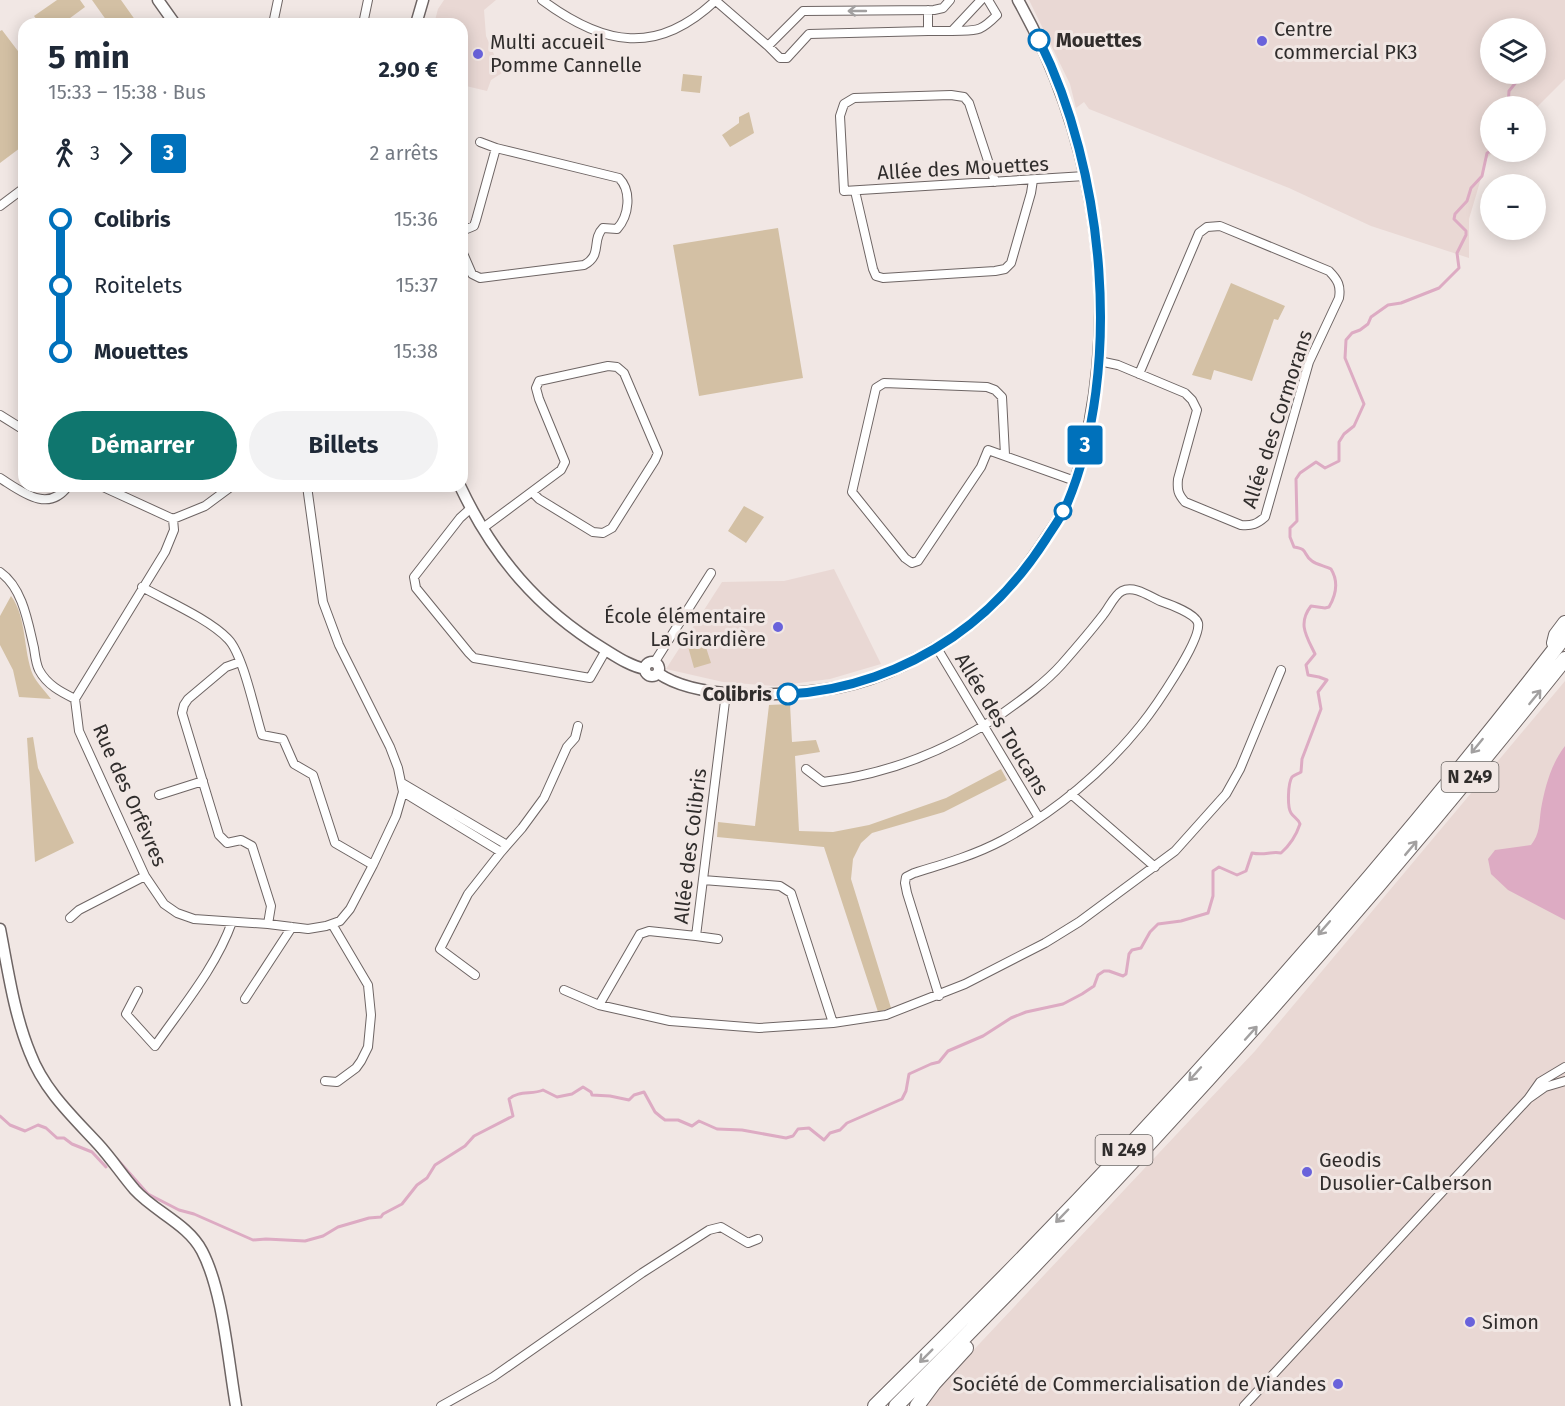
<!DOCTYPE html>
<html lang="fr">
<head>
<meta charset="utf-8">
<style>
  :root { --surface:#fff; --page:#f2f2f3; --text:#1f2937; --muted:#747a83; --accent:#0f766e }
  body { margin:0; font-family:"Fira Sans",sans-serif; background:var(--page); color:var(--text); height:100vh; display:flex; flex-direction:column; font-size:22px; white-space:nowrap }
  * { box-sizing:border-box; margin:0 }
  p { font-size:20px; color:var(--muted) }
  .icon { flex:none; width:33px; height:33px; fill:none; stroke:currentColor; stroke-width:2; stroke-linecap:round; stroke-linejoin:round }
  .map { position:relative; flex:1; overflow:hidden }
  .side { position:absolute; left:18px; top:18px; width:450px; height:474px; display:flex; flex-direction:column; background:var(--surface); border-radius:18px; box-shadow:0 3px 15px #0003 }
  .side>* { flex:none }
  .badge { padding:0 12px; border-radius:4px; font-size:21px; line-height:39px }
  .controls { position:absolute; left:1480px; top:18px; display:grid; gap:12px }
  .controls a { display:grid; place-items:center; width:66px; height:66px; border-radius:50%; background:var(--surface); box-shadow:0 3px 15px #0003; font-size:30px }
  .map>.badge { position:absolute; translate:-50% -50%; box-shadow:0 0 0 3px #fff }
  .legs { display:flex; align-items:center; gap:9px; height:66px; padding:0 30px; font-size:20px }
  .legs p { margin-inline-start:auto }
  .overview { display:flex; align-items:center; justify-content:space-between; height:102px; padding:0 30px }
  h1 { font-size:33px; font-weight:700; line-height:45px }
  .cta { display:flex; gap:12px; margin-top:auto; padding:12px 30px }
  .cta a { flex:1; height:69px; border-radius:36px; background:var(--accent); color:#fff; font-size:24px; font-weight:700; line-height:69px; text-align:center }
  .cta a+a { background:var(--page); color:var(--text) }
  ul { padding:0 30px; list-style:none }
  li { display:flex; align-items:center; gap:21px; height:66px; font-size:22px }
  li i { display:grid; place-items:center; width:9px; height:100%; margin:0 8px; background:currentColor }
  li i::after { content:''; width:15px; height:15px; margin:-8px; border:4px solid; border-radius:50%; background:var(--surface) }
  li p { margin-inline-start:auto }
  li:first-child i { background:linear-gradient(#0000 50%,currentColor 0) }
  li:last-child i { background:linear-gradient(currentColor 50%,#0000 0) }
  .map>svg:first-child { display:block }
</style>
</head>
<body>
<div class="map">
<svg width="1565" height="1406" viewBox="0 0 1565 1406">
  <rect width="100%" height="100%" fill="#f1e7e4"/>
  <path fill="#e9d8d4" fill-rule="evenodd" d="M444 0H496L484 10 486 36 502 73 491 80 487 91 462 85V24H434L438 9Z
    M1029 0H1565V79L1536 108 1491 106V152H1493L1487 158 1469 219V258L1371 226 1289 188 1089 109 1084 102 1076 108 1070 84ZM1536 28V74H1491V28Z
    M834 569 881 664 830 679 775 686 723 682 666 669 722 582 784 581Z
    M1565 681V1406H916L949 1376 1255 1051Z"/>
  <path fill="#d3c0a4" d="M57 0H80L85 7 62 24H40L34 16Z
    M92 0H121L138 24H109Z
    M2 30 24 59V145L0 163V31Z
    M683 74 702 76 700 93 681 91Z
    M749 112 754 133 730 147 722 135 739 123V117Z
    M778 228 803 378 699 396 673 245Z
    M1231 283 1285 306 1278 320 1274 319 1252 381 1214 370 1211 380 1192 375Z
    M744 506 764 517 746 543 728 531Z
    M11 596C27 617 23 651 33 675 37 683 45 691 51 699L19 697 13 670 0 645V616Z
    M703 638 711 663 694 668 687 643Z
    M790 704 792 742 816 740 820 752 795 756 799 831 833 832 869 825 946 798 1001 769 1007 780 944 812 872 833 861 843 853 859 851 879 891 1008 878 1012 824 847 717 837 718 822 755 826 769 705Z
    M33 737 38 768 74 843 35 862 27 738Z"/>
  <path fill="#ddabc3" d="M1565 746V920L1508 890 1491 874 1488 859 1495 850 1531 845C1540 834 1539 823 1541 809 1545 787 1551 764 1565 746Z"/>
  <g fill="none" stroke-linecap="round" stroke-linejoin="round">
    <path stroke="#ddabc3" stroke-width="3" d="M1508 106 1509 91 1517 81 1518 74
      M0 1116 10 1125 25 1131 38 1125 46 1128 57 1138H64L72 1144 92 1152 106 1167
      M117 1159 148 1194 179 1210 194 1214 253 1240 266 1239 305 1241 323 1236 338 1227 369 1218 381 1217 383 1214 402 1204 417 1185 427 1178 435 1165 465 1146 474 1136 513 1116 509 1099C519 1090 532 1095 543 1090L557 1097 572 1094 583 1087 591 1092 592 1095 610 1096 629 1100 634 1095 644 1092 655 1112 661 1117 665 1120H678L692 1126 699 1121 717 1129 742 1130 786 1138 793 1136 798 1129 809 1128 824 1140 830 1133 840 1130 847 1123 902 1099 906 1091 909 1074 931 1064 939 1062 948 1051 983 1036 1011 1018 1026 1012 1063 1004 1082 994 1094 986 1098 975 1104 971H1109L1123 976 1126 974 1129 954 1132 950 1141 948 1150 932 1158 924 1181 921 1208 913 1213 896V871L1219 867 1237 875 1246 871 1252 853C1265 856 1270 851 1281 853 1290 845 1296 836 1300 824 1298 818 1294 818 1291 813 1287 807 1288 783 1292 777 1294 775 1298 774 1301 772L1302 759 1321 709 1318 692 1327 680 1319 677 1308 675 1306 665 1315 654C1307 637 1297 624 1311 606L1325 608 1329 607C1336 595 1339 582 1331 569 1326 566 1317 565 1312 561 1302 554 1309 549 1294 547L1290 537V528L1297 521 1296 479 1300 473 1316 462 1325 468 1339 461V442L1344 434 1354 426 1364 404 1345 358 1346 340 1352 333 1360 330 1368 324 1371 317 1388 305 1401 303 1439 288 1459 268 1457 253 1466 235V231L1454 219 1455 214 1467 201 1471 188 1482 176 1487 153 1491 151"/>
    <defs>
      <path id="minor" d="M542 0C604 46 657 56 716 0
        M716 1 768 46
        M928 10V31L809 34 787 58H780L768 46 803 11 934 10 943 8 950 0
        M273 24 278 0
        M363 24 368 0
        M928 31H952L981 0
        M952 31C977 30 979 33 997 15L988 0
        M995 182 969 103 964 97 951 95 854 98 844 104 840 116 844 191 1085 176
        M855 191 873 269 876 276 883 278 995 271 1005 269 1011 263 1031 193 1033 180
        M0 206 24 188
        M462 231 474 226 476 220 496 148 480 142
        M462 251 472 274 480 278 584 265C603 255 591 240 603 228L617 229C629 216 632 191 619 178L496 148
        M1099 361 1118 365 1185 393 1192 400 1197 410 1178 479C1177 490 1178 494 1185 502L1241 525C1252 526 1257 524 1265 517L1309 362 1339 298C1341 286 1338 280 1329 271L1220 226 1207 227 1199 233 1139 374
        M0 415 24 430
        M1005 455 1002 397 995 390 987 387 884 383 876 388 852 492 905 558 912 563 918 561 981 467 988 450 1075 481
        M0 478C21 491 48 514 68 486
        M101 486 173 519 205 506 232 486
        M471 508 460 518 414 577 416 588 469 653 474 658 590 678 606 650
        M173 519 174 530 165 552 75 699 79 731 145 876 164 904 177 913 194 919 268 924 308 929 326 926 340 921 350 909 373 865 396 816 403 792 398 768 390 747 339 645 323 602 307 486
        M483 528 561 470 565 462 539 399 536 388 539 381 608 366 617 367 624 373 658 453 655 460 612 528 603 533 593 532 539 499 532 492
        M0 572C23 588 28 623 34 648 35 655 36 664 39 670 47 685 61 692 75 699
        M142 587C167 601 209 619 228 639 243 654 255 713 262 735L283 739 294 764 313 775 335 843 373 865
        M937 648 1039 818
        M240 662 226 667 188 699 184 705 182 713 219 835 227 843 241 840 252 846 271 906 268 924
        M654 663 711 573
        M806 769 823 782C889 774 949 750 1003 713 1024 698 1045 683 1062 664 1076 648 1090 632 1103 615 1109 608 1114 595 1122 591 1134 585 1149 596 1160 601 1169 604 1196 614 1198 623 1202 640 1153 710 1141 725 1104 771 1055 812 1003 840 975 855 944 864 914 873L906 877 905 883 907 893 939 996
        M402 783 507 845
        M403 792 501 852
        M1071 794 1155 867
        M159 795 203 781
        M703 880 780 886 791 893 833 1023
        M70 918 79 910 145 876
        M696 936 718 939
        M475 975 440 949 468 894 501 852 522 828 544 798 567 747 575 738 578 726
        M564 990 599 1005 670 1021 759 1028 833 1023 886 1015 965 984 1045 943 1079 922 1175 851 1226 794 1240 769 1281 670
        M138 991 126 1014 155 1046C182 1007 216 967 232 922
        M245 999 292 927
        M599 1005 640 934 649 931 696 936 726 693
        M1565 1067 1540 1082 1528 1099 1545 1087 1565 1081
        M325 1081 337 1082 356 1068 361 1061 368 1047 371 1015 368 985 332 924
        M441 1406 493 1377 642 1273 709 1230 721 1227 748 1243 758 1239
        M1244 1406 1528 1099"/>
      <path id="tertiary" d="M158 0 175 24
        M416 24 423 0
        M460 486C493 556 538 609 604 649 617 657 630 666 645 669
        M645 669a7 7 0 1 1 14 0a7 7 0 1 1-14 0Z
        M658 673C696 700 777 696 822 690 870 684 916 662 956 635 995 608 1023 574 1048 535 1055 525 1062 515 1067 504 1078 478 1084 449 1090 421 1117 278 1089 127 1018 0
        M0 929C8 970 14 1014 30 1053 44 1090 72 1116 98 1144 111 1158 122 1175 135 1190 155 1212 188 1224 202 1251 223 1291 228 1360 236 1406"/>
      <path id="trunk" d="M1554 643 1556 635 1565 623
        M875 1406C1121 1165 1354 909 1565 636
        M896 1406C1134 1170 1356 921 1565 659
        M917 1406 934 1383 966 1348"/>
    </defs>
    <use href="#minor" stroke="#6e6564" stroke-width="10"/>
    <use href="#tertiary" stroke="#6e6564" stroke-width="13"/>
    <use href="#trunk" stroke="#6e6564" stroke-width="16"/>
    <use href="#minor" stroke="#fff" stroke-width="8"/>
    <use href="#tertiary" stroke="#fff" stroke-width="10"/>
    <use href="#trunk" stroke="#fff" stroke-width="14"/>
  </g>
  <defs><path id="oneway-shaft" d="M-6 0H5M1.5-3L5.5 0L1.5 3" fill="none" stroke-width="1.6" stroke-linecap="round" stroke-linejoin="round" transform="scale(1.5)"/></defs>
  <g stroke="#a2a0a0">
    <use href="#oneway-shaft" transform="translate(857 11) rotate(180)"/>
    <use href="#oneway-shaft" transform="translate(1535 697) rotate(-51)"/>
    <use href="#oneway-shaft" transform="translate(1477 746) rotate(129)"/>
    <use href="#oneway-shaft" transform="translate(1411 848) rotate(-50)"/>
    <use href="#oneway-shaft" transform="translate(1324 928) rotate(131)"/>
    <use href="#oneway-shaft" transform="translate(1251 1033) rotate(-48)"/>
    <use href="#oneway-shaft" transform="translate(1195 1074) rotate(132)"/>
    <use href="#oneway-shaft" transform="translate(1062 1216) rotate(134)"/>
    <use href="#oneway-shaft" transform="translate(926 1356) rotate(135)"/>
  </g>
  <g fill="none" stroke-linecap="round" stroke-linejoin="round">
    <defs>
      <path id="line-1" d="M788 694C847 691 905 670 953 637 992 610 1021 578 1046 539 1053 528 1062 516 1067 504 1124 368 1104 169 1039 40"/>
    </defs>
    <use href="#line-1" stroke="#fff" stroke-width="14"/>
    <use href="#line-1" stroke="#0071bb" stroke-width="9"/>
  </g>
  <g fill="#fff" stroke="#0071bb" stroke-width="3">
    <circle cx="1039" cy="40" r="10"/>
    <circle cx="1063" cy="511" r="8"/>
    <circle cx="788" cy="694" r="10"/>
  </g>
  <g fill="#6962db" stroke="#f1e7e4" stroke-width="2">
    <circle cx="1262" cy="41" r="6"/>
    <circle cx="478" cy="54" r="6"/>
    <circle cx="778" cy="627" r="6"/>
    <circle cx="1307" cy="1172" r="6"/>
    <circle cx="1470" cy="1322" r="6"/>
    <circle cx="1338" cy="1384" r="6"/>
  </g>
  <g text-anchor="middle" stroke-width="6" stroke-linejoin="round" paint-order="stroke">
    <g fill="#f1e7e4" stroke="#6a6563" stroke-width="1.5">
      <rect x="1441.5" y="762" width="57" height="30" rx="4.5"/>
      <rect x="1095.5" y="1135" width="57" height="30" rx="4.5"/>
    </g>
    <g font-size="18" font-weight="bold" fill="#302d2c">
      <text x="1470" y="783">N 249</text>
      <text x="1124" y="1156">N 249</text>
    </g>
    <g font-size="20" fill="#302d2c" stroke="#f1e7e4" text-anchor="start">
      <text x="1274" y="36">Centre<tspan x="1274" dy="23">commercial PK3</tspan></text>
      <text x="490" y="49">Multi accueil<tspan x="490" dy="23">Pomme Cannelle</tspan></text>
      <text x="766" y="623" text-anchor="end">École élémentaire<tspan x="766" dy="23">La Girardière</tspan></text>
      <text x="1319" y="1167">Geodis<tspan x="1319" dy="23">Dusolier-Calberson</tspan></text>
      <text x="1482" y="1329">Simon</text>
      <text x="1326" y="1391" text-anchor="end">Société de Commercialisation de Viandes</text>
    </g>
    <g font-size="20" font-weight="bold" fill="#302d2c" stroke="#f1e7e4" text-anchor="start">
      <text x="1056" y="47">Mouettes</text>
      <text x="772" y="701" text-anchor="end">Colibris</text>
    </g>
    <g font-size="20" fill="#302d2c" stroke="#f1e7e4">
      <text transform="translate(963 168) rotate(-3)" y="7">Allée des Mouettes</text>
      <text transform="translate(1277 419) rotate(-72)" y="7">Allée des Cormorans</text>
      <text transform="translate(1002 724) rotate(59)" y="7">Allée des Toucans</text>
      <text transform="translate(130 795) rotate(66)" y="7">Rue des Orfèvres</text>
      <text transform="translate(690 846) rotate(-83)" y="7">Allée des Colibris</text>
    </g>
  </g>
</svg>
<div class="controls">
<a><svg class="icon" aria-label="layers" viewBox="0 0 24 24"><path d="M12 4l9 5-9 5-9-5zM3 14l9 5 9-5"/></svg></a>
<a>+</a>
<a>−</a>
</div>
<b class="badge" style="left:1085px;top:445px;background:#0071bb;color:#fff">3</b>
<section class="side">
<div class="overview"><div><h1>5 min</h1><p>15:33 – 15:38 · Bus</p></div><b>2.90 €</b></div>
<div class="legs"><svg class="icon" aria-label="walk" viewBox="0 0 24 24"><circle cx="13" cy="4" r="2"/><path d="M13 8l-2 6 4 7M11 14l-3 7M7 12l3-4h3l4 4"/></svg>3<svg class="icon" aria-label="forward" viewBox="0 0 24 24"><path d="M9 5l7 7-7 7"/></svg><b class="badge" style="background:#0071bb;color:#fff">3</b><p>2 arrêts</p></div>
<ul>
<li><i style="color:#0071bb"></i><b>Colibris</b><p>15:36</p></li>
<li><i style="color:#0071bb"></i><span>Roitelets</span><p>15:37</p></li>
<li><i style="color:#0071bb"></i><b>Mouettes</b><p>15:38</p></li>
</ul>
<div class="cta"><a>Démarrer</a><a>Billets</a></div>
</section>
</div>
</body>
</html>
